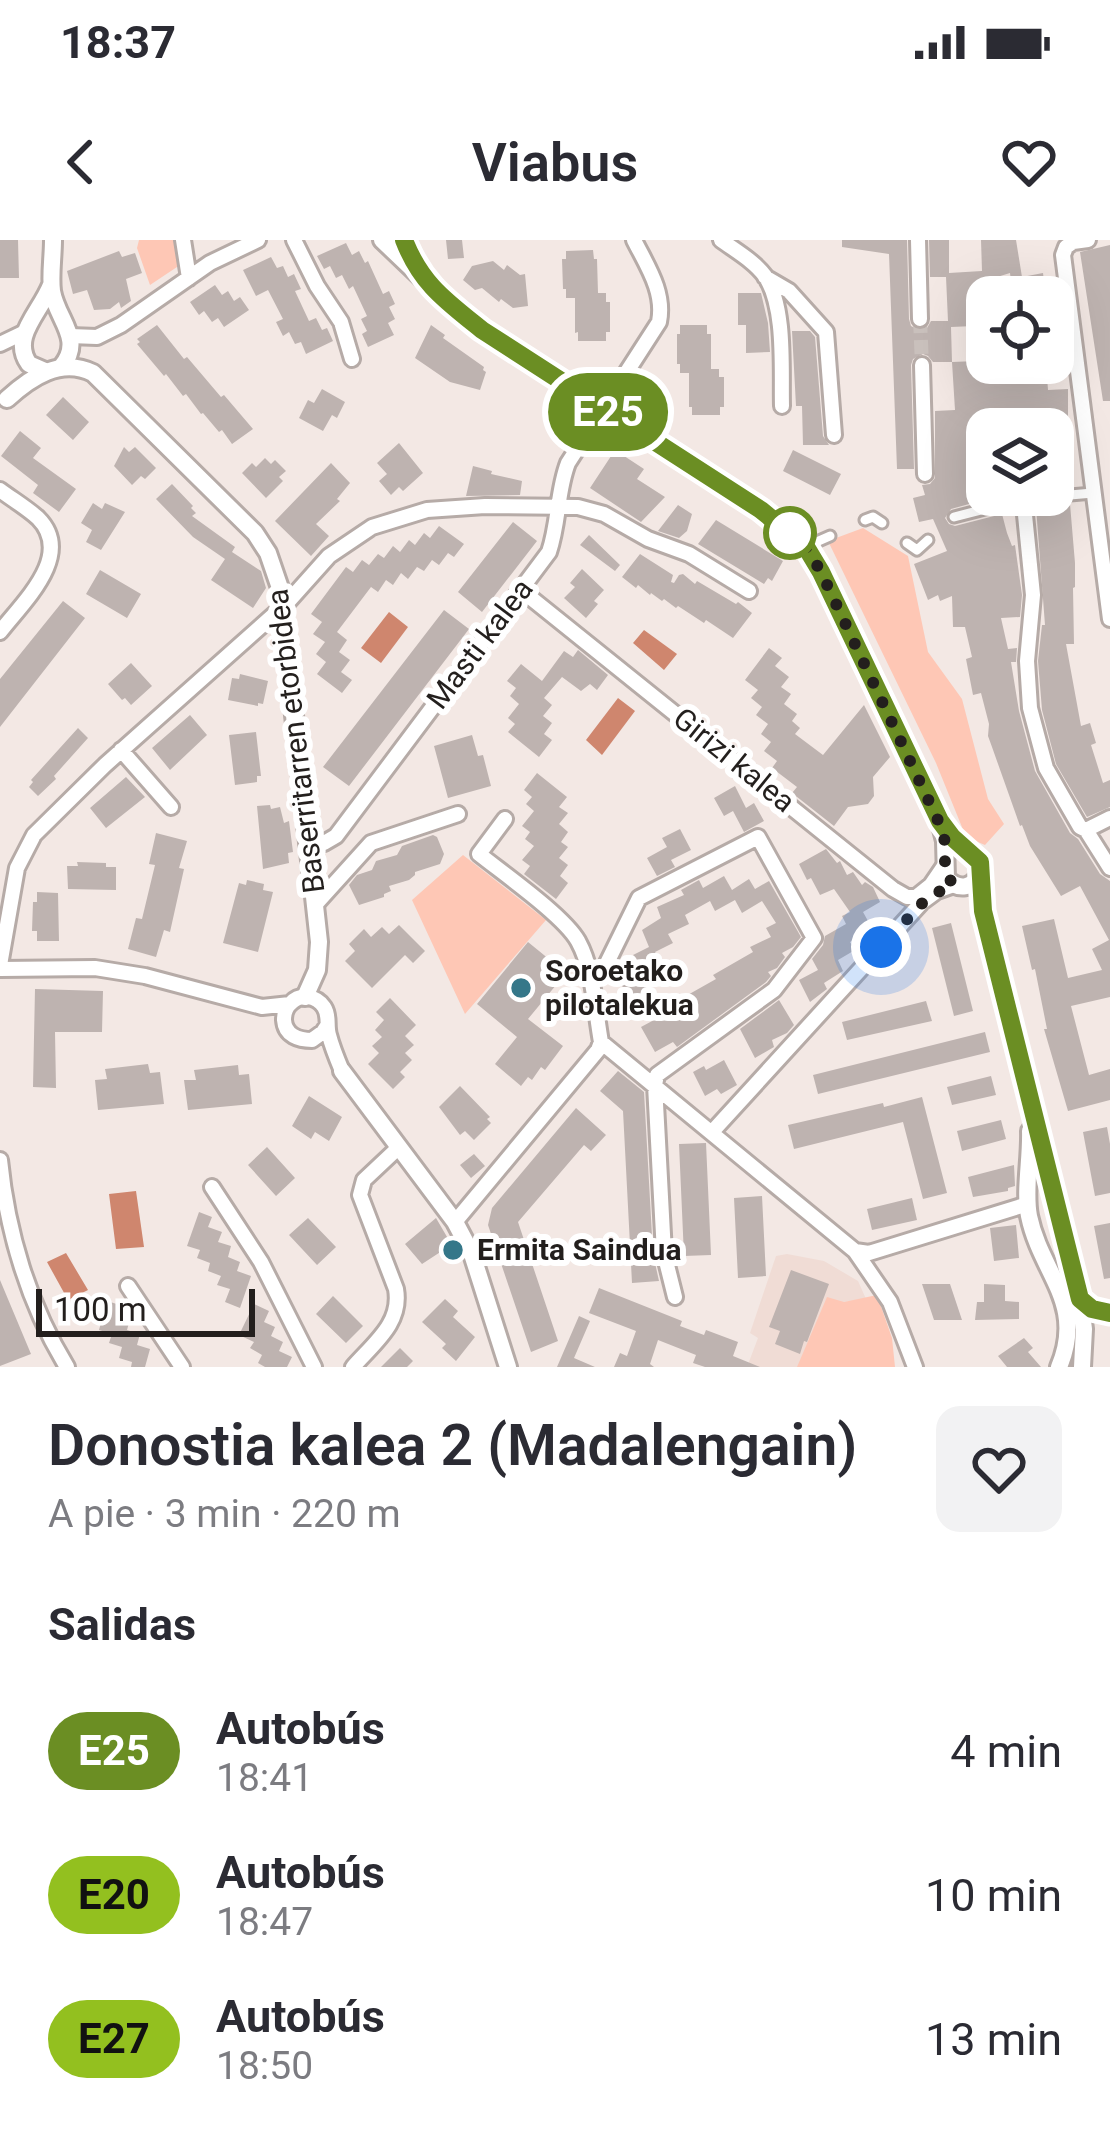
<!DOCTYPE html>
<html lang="es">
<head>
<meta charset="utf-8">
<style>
  :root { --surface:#fff; --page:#f2f2f3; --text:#2b2b33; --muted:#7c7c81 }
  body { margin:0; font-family:Roboto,sans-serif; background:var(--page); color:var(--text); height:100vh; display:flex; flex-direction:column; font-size:45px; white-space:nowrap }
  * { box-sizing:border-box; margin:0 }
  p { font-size:39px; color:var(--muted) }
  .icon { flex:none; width:66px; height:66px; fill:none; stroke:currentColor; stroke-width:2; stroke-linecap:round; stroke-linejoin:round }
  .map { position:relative; height:1127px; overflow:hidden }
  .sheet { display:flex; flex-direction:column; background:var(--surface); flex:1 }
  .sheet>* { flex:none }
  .badge { padding:0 24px; border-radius:39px; font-size:42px; line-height:78px }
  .controls { position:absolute; left:966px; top:36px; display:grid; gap:24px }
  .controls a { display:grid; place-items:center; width:108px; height:108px; border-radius:24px; background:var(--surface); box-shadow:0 12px 48px #0002; font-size:60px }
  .scale { position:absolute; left:36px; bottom:30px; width:219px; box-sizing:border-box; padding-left:12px; border:6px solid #231f1d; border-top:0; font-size:33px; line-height:42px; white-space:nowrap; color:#231f1d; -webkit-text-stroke:9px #fff; paint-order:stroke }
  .you { position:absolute; width:60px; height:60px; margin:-30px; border:9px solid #fff; border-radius:50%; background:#1a73e8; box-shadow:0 0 0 18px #1a73e833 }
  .map>.badge { position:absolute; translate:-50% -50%; box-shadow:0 0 0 6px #fff }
  h2 { padding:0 48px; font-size:45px; line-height:108px }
  .round { display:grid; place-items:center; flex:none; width:126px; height:126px; border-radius:24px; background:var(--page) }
  .summary { display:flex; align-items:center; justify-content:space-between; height:204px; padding:0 48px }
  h1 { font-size:57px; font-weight:600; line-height:90px }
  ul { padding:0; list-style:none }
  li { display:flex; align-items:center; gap:36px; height:144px; padding:0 48px }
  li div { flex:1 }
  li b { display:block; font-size:45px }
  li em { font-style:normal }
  li .badge { min-width:132px; font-weight:700; text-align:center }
  .status { display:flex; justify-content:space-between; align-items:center; height:84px; padding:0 60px; background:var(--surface); direction:ltr }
  .status svg { height:33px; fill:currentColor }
  header { display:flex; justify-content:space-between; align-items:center; height:156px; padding:0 48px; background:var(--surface); font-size:54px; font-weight:600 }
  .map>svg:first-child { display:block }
</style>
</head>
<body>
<div class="status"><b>18:37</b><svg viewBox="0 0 49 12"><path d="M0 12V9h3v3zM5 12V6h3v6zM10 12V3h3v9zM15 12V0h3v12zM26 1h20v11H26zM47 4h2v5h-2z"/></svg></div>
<header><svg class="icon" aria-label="back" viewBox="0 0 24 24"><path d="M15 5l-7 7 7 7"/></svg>Viabus<svg class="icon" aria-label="heart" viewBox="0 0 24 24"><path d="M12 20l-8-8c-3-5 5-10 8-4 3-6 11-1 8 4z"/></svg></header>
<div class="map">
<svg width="1110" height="1127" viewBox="0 0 1110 1127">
  <rect width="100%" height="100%" fill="#f3e8e4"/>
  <path fill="#f0dcd5" d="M787 1014 824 1021 858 1041 866 1059 844 1062 798 1127H747L758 1098 750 1093 776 1016Z"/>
  <path fill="#fec7b5" d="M139 0H180L183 23 150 45 137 8Z
    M863 288 908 316 928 412 962 459 988 559 1004 584 985 605 966 597 936 523 828 301Z
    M463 615 546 680 465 774 412 660Z
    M877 1055 892 1098 895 1127H797L827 1057 844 1062Z"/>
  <path fill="#cf866e" d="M389 372 408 387 381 423 361 408Z
    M644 390 677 414 664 430 633 403Z
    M618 458 635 471 602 515 586 500Z
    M136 951 144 1007 116 1009 109 954Z
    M66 1013 88 1050 68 1060 47 1022Z"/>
  <path fill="#beb3b0" d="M0 0H18L19 38H0Z
    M446 0H462L464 18 448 19Z
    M842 0H907L909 79 911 86 919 90 927 88 931 81H948L946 37H930L929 0H949V33L982 31 981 0H1016L1022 37 1043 33 1046 57H1013L1010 33 971 45 974 86 951 87 952 122H933L928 116 923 114 913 119 911 125 914 229H897L889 14 842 7Z
    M346 3 352 15 359 11 365 23 368 21 383 54 389 51 395 64 389 67 395 79 388 83 394 95 368 107 362 94 367 91 361 79 367 76 353 46 349 49 342 35 336 38 330 26 324 29 317 16Z
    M1110 5V161H1103L1080 12Z
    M593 10 594 19H597L598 53H606V62H610V92H606V101H578V92L575 93V58H566V49H563L562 19H566V11Z
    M119 11 122 17 135 13 142 33 126 39 131 61 121 68 119 62 110 69 94 70 87 50 73 54 67 31Z
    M271 17 277 28 283 26 288 37 294 34 301 49 295 51 309 81 316 78 322 90 327 88 333 101 306 114 301 102 295 104 289 92 283 96 276 82 283 79 268 50 256 56 243 30Z
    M493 21 504 30 507 25 520 35 525 34 528 66 513 68 501 59 499 62 482 48 475 50 463 40 472 26Z
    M215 45 222 55 228 51 234 61 240 57 249 70 224 87 218 78 212 82 204 71 199 75 190 62Z
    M738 53H761L768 83 770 112 746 113V85H738Z
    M157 85 184 119 187 117 221 157 224 155 253 189 232 204 222 190 219 192 203 173 201 174 186 154 183 156 166 134 164 136 137 104 140 102 137 99Z
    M431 85 445 95 443 98 484 127 483 130 486 132 480 150 450 142 415 118Z
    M680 85H707V94H711V129H719V137H724V167H720V175H692V167H689V133H680V124H677V94H680Z
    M792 91H810L815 97 823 196 829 205H803L802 166H796Z
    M977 121 978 134 1015 133V123H1046L1048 150 1068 149V246L1053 247V189H987V255L998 256 951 269 945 278 949 284 955 286 1002 274 1007 293 1012 306 1015 305 1022 355 1020 377 1001 378 1008 409 1017 408 1016 422H1011L1019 471 1035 531 1070 593 1078 599 1100 634 1110 641V757L1071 766 1089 835 1110 829V860L1068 871 1044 789H1047L1035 729 1032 730 1022 686 1054 679 1068 738 1102 730 1092 709 1109 700 1080 646 1061 656 1030 606 1022 585 1020 586 992 507 988 496 989 484 981 453 973 455 966 419 972 417 965 387H953L952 356 940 361 938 355 928 360 914 324 947 311 933 279 919 282 913 258 925 255 922 245 930 244 935 238V171L955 170 952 122Z
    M322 149 345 162 337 178 332 175 323 191 299 178 308 160 314 163Z
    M63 157 89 182 73 200 46 175Z
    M20 191 41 208 33 218 76 249 59 272 33 253 38 245 1 216Z
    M399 203 423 233 403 251 399 247 391 255 379 241 387 234 377 223Z
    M124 207 129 212 135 207 156 228 145 239 141 236 132 245 114 226Z
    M615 210 644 229 637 239 665 257 641 282 590 248Z
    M793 210 841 234 830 255 783 231Z
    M265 218 271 224 275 220 286 231 279 237 283 241 266 258 242 233 252 223 256 227Z
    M331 223 350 243 337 259 340 261 316 284 329 296 311 316 275 281Z
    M473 226 492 231 491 234 522 241 520 255 466 256Z
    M172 244 193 266 191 268 196 273 192 276 235 307 232 312 261 331 266 348 253 368 211 340 225 319 193 297 156 259Z
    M93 263 102 269 105 263 125 272 101 310 86 302 92 290 81 283Z
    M1070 264 1075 323V347L1073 348 1074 404H1066L1081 486 1090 483 1096 503 1091 505 1103 543 1110 540V567L1087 577 1056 524 1042 470 1038 421 1042 385H1045L1036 267Z
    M678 265 692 274 687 291 679 298 658 291Z
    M716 280 783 321 772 341 768 338 764 344 698 304Z
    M513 282 537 301 482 372 458 352Z
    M439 286 464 304 454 317 448 313 439 325 432 320 424 331 417 327 408 339 401 333 393 345 386 340 378 352 371 347 337 392 347 400 339 412 350 420 341 432 352 440 342 453 317 434 326 422 316 414 325 402 313 394 322 382 311 374 346 327 353 332 362 320 369 325 378 314 384 318 393 306 400 312 409 300 415 305 424 293 430 298Z
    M589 295 620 325 615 331 580 305Z
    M640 314 673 335 671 342 674 343 679 335 683 334 695 344 697 341 736 364 738 362 752 373 733 398 706 380 704 383 678 366 676 368 664 359 662 361 651 353 650 355 638 345 636 348 622 337Z
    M582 329 604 350 594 361 598 364 586 378 564 358 575 347 570 343Z
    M100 330 141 354 127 378 86 354Z
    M63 361 85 378 0 487V439Z
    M444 370 469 389 349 546 323 527Z
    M769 408 782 418 775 426 789 437 781 447 791 454 784 464 797 474 792 481 800 488 795 494 823 515 864 465 890 517 873 537 874 556 868 564 848 567 834 586 792 553 797 547 772 528 777 521 764 511 771 502 761 494 768 484 756 475 762 467 751 458 758 450 745 440Z
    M578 410 608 435 597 450 590 444 581 451 562 437 544 458 552 465 543 476 552 483 544 494 552 500 539 517 508 492 515 484 508 478 519 464 510 456 516 448 507 441 521 424 542 441 564 411 573 417Z
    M131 423 152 446 131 465 125 458 122 460 108 444Z
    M240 434 268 441 263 464 258 463V466L228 460 232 438 239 439Z
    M190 475 207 495 170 530 152 508Z
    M78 488 88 498 54 536 56 539 38 556 29 547 33 542 31 540Z
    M256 492 261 536H257V542L235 545 229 495Z
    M472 495 478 516 483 515 491 546 448 558 434 506Z
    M537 533 567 557 559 567 568 573 559 584 568 592 561 602 568 607 559 618 568 625 560 636 568 643 556 659 524 634 530 626 522 620 534 606 525 599 530 592 522 586 534 571 526 564 532 557 524 550Z
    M126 537 145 557 106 588 90 568Z
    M735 546 746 568 754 563 764 581 744 592 733 571 724 576 714 558Z
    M270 565 271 569 280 567 284 583 289 581 293 612 288 613 289 623 263 629 257 566Z
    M680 589 691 610 671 620 675 627 657 636 647 618 667 607 662 598Z
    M156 593 187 601 179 628 184 629 170 692 164 690 156 717 128 709 136 678 142 679 155 625 149 624Z
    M433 595 437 597 444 614 440 624 415 632V635L409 640 389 646 391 651 384 654V657L359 665 349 645 357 635 372 630 376 621 397 615 402 606Z
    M826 609 837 623 840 621 847 635 853 632 862 645 865 642 873 647 880 662 863 672 873 690 850 702 855 710 838 720 843 731 824 743 827 749 810 762 799 740 818 730 812 719 823 705 825 696 846 684 842 676 850 672 834 649 820 655 811 638 807 640 799 624Z
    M77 622 106 623V627H116V650L68 649 67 626H78Z
    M724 636 732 650 749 639 755 649 769 641 801 697 793 707 782 713 785 717 777 728 768 732 771 736 766 742 677 807 673 802 655 812 641 787 680 766 677 761 716 739 713 735 753 712 750 707 771 697 766 688 776 683 762 661 742 673 735 660 715 671 710 661 685 675 689 684 668 694 673 703 655 712 665 729 646 737 651 751 630 761 617 736 640 723 633 715 649 707 642 690 661 678 657 667 684 655 681 650 699 640 703 648Z
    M247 640 264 644 263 650 273 652 258 712 223 703 239 643 246 645Z
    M37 652 58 653 59 701H37V691H32L33 662H37Z
    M951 683 973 771 954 776 932 688Z
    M399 685 425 711 413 723 405 715 372 748 345 721 355 711 349 704 364 689 371 697 382 687 389 694Z
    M528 702 566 733 528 779 563 806 545 830 541 827 532 840 528 837 521 846 495 824 517 797 477 764Z
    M35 749 103 751 102 792H55L56 848 33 847Z
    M390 758 416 785 405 796 414 805 405 813 412 820 400 832 405 837 393 849 368 824 379 813 372 806 382 797 375 790 384 780 376 772Z
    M779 760 794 785 787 793 772 800 774 807 755 818 740 789Z
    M926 761 932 781 847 800 842 782Z
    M985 792 990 812 818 854 813 835Z
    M724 820 737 845 721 854 717 849 705 856 693 832 704 826 706 830Z
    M148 824 150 833 160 832 164 864 98 870 95 840 107 839 105 829Z
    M238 825 239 835 249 834 252 864 188 870 184 840H196L194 830Z
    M618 831 644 852 653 1014 659 1041 632 1043 623 871 600 851Z
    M991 836 996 855 952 865 947 847Z
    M460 846 490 877 487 879 491 883 474 900 465 891 460 895 439 867Z
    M309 856 342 877 329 901 315 892 311 899 292 886Z
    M922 857 947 953 923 959 903 882 794 909 788 885 883 863 884 867Z
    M576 868 606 895 591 911 584 905 518 982 558 1101 531 1112 488 985 492 968Z
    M1001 880 1006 899 962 911 957 891Z
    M1107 887 1110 904V953L1095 956 1083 892Z
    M706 903 711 1015 684 1016 679 904Z
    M267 907 295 938 276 956 248 925Z
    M474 914 485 926 471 938 460 925Z
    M1014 925 1015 946 1008 948V951L973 957 968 937Z
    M762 956 766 1036 738 1038 734 958Z
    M912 958 917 980 872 990 867 969Z
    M199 972 212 977 208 987 222 992 218 1002 231 1006 228 1017 240 1022 237 1031 251 1036 240 1068 225 1062 230 1049 217 1045 221 1036 208 1031 210 1023 197 1018 200 1010 187 1006Z
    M308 978 336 1007 317 1025 289 995Z
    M436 978 457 1014 451 1018 445 1009 422 1024 405 1004Z
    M1110 983V1038L1104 1039 1094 986Z
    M1016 985 1019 1018 994 1021 990 988Z
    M791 1030 829 1044 807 1102 804 1101 800 1114 775 1104 780 1091 769 1087Z
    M0 1040 31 1114 0 1126Z
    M922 1044H950L962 1080H934Z
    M984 1044 1005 1045V1061L1019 1062V1079L975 1080 977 1062H984Z
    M599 1048 682 1081 680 1086 704 1095 706 1090 738 1102 733 1116 760 1127H705L693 1123 696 1115 658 1100 650 1124 654 1127H614L620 1113 627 1116 636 1091 589 1073Z
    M333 1056 363 1086 346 1103 316 1074Z
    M445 1059 458 1071 453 1077 475 1097 456 1121 442 1108 446 1104 422 1082Z
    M107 1061 120 1065 117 1075 130 1079 127 1090 140 1094 137 1105 150 1109 145 1127H131L132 1122 119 1118 122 1107 109 1103 112 1094 99 1090Z
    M254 1064 269 1071 264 1082 275 1087 271 1096 283 1102 279 1111 292 1117 287 1127H265L258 1123 262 1115 250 1108 254 1102 239 1095Z
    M579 1076 590 1081 574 1118 595 1127H557Z
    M1024 1098 1033 1108 1028 1112 1041 1127H1007L998 1116Z
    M400 1108 413 1121 407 1127H381Z"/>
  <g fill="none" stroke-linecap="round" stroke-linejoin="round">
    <path stroke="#c9c0bc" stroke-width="14" stroke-dasharray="14 7" stroke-linecap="butt" d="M920 79 922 125"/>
    <defs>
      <path id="pedestrian" d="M954 277 1024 259 1093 253
        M865 280 873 277 882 283
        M907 303 917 310 928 300
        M805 307 830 296"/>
      <path id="minor" d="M183 0 189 38
        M294 0 317 46 341 82 352 119
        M721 0C736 11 754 21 765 36 786 67 781 130 782 166
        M918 0 920 79
        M1066 7 1063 15 1110 379
        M1066 7 1073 2 1088 0
        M765 37 789 51 826 92 834 195
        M70 96 97 97 121 85 210 23 258 0
        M0 104 25 92
        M922 125 925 234
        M0 250C12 259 27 268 38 278 75 315 23 362 0 392
        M1023 255 1033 355 1027 421 1030 468 1046 528 1080 587 1086 590 1110 628
        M521 350 893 649 907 657H916L931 645 944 626
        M121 510 171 567
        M505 579 479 614C504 634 564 676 578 701 594 730 595 769 601 802L855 1011 890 1062 915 1127
        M1086 590 1110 578
        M308 598 324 603 336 596 549 312C559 283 557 251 568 223L659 82C665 52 647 26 634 0
        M315 665 371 603 458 574
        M0 725 17 628 34 595 105 525 287 363 329 316 372 287 427 270 485 266 578 267 604 274 648 299 689 314 749 351
        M0 729 95 728 145 736 262 767 290 764
        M589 736 601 731 606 725 639 658 758 597 814 698 774 750 657 835 655 845 664 1013 675 1057
        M327 786 323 792 312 800C299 800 285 796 284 780 284 774 286 767 291 763 300 753 317 756 324 767 330 776 326 785 329 795 332 807 337 819 342 831
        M712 892 922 662 937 651 954 645
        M0 920C7 992 29 1065 67 1127
        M212 947 261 1022 314 1127
        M455 982 598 810 601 802
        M855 1011 869 1013 1028 964
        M128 1046 182 1127
        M353 1127C374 1103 402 1083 396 1049L360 955 364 940 398 908"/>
      <path id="tertiary" d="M53 0C53 17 50 35 52 51 57 80 84 99 62 126
        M382 0 447 62 482 90 761 270 805 307 821 332 940 581 945 601 946 638C958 651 973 649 980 633
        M45 131 29 124C10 97 40 73 51 45
        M7 159C31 137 61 117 93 133L255 293 268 313 280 348 319 702 317 730 305 757
        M943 587 980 622 983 671 1080 1059 1084 1089 1082 1127
        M342 831 455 982 472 1014 508 1127
        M1030 891C1031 918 1024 951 1029 976 1041 1034 1086 1063 1059 1127
        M1080 1059 1092 1069 1110 1073"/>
    </defs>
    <use href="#pedestrian" stroke="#b6aba7" stroke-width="15"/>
    <use href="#minor" stroke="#b6aba7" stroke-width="20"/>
    <use href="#tertiary" stroke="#b6aba7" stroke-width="22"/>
    <use href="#pedestrian" stroke="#fff" stroke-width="9"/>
    <use href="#minor" stroke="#fff" stroke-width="14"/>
    <use href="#tertiary" stroke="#fff" stroke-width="16"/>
  </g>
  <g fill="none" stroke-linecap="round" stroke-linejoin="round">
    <defs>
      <path id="line" d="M404 0C421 44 446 61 482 90L761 270 806 307 821 332 940 581 952 597 980 622 983 671 1080 1059 1092 1069 1110 1073"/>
    </defs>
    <use href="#line" stroke="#fff" stroke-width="27"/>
    <use href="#line" stroke="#6b8e23" stroke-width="18"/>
    <path stroke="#231f1d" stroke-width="12" stroke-dasharray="0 21.6" d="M790 293 806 307 821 332 943 591 946 610 944 632 954 645 929 656 881 707"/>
  </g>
  <circle fill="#fff" stroke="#6b8e23" stroke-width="6" cx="790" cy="293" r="24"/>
  <g fill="#357789" stroke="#fff" stroke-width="4.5">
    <circle cx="521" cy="748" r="12"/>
    <circle cx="453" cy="1010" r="12"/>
  </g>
  <g text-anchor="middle" stroke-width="12" stroke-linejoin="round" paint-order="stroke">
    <g font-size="30" fill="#231f1d" stroke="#fff">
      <text transform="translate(480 404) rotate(-53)" y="10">Masti kalea</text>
      <text transform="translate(296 501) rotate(-97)" y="10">Baserritarren etorbidea</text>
      <text transform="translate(734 520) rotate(39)" y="10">Girizi kalea</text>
    </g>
    <g font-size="30" font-weight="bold" fill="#231f1d" stroke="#fff" text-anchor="start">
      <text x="545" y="741">Soroetako<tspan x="545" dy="34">pilotalekua</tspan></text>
      <text x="477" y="1020">Ermita Saindua</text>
    </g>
  </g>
</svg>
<div class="controls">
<a><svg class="icon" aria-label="locate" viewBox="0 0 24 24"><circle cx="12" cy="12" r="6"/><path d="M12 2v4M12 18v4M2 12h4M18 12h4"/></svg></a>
<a><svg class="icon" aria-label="layers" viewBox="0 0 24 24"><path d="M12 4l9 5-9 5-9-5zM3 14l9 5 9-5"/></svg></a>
</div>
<div class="scale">100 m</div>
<div class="you" style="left:881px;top:707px"></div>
<b class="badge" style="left:608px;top:172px;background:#6b8e23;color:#fff">E25</b>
</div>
<section class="sheet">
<div class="summary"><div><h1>Donostia kalea 2 (Madalengain)</h1><p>A pie · 3 min · 220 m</p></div><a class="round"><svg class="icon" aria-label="heart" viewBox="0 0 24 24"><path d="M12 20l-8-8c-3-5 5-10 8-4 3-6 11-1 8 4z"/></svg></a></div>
<h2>Salidas</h2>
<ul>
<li><span class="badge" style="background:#6b8e23;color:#fff">E25</span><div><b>Autobús</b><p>18:41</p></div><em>4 min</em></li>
<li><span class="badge" style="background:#93c01f;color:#111">E20</span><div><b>Autobús</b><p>18:47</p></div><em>10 min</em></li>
<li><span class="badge" style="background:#93c01f;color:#111">E27</span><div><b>Autobús</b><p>18:50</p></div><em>13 min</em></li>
</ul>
</section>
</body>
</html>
